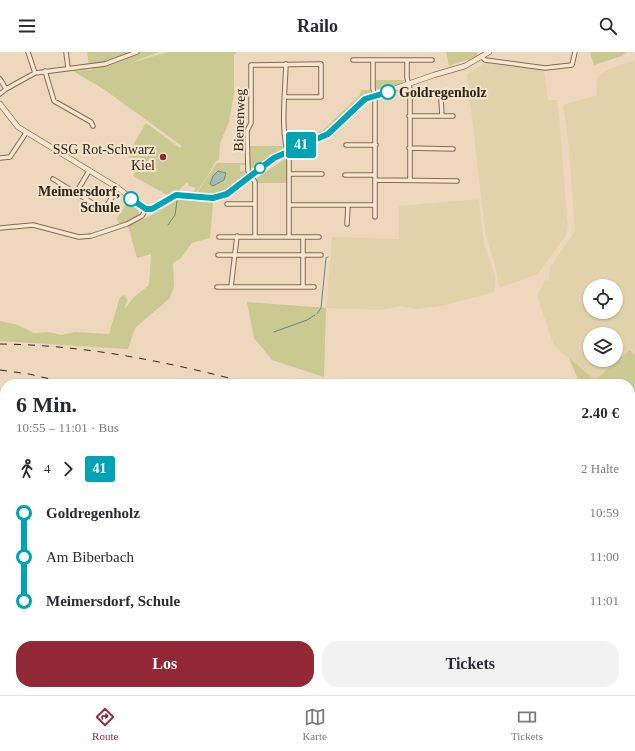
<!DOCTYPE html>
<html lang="de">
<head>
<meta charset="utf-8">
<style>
  :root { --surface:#fff; --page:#f2f2f3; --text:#2b2b33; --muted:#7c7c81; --line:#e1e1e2; --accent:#922836 }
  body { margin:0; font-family:"Times New Roman",serif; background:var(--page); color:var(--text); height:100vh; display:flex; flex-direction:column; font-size:15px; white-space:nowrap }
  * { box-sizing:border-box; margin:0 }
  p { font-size:13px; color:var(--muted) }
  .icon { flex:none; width:22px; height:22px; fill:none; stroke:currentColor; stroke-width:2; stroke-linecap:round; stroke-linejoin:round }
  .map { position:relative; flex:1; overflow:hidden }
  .drawer { position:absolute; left:0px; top:327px; width:635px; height:316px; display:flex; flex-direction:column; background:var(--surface); border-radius:16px 16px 0 0; box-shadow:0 1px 3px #0004 }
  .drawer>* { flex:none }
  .badge { padding:0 8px; border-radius:3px; font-size:14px; line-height:26px }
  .fabs { position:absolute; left:583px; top:227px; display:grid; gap:8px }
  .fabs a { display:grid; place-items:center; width:40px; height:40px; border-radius:50%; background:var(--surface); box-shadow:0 1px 3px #0004; font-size:20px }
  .map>.badge { position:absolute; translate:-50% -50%; box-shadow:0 0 0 2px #fff }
  .legs { display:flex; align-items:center; gap:6px; height:44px; padding:0 16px; font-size:13px }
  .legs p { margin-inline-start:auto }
  .summary { display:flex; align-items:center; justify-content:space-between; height:68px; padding:0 16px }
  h1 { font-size:22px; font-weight:600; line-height:30px }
  .cta { display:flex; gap:8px; margin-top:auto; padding:8px 16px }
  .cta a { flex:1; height:46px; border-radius:16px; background:var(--accent); color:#fff; font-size:16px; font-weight:600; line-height:46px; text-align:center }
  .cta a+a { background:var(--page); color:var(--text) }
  ul { padding:0 16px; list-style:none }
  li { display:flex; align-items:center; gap:14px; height:44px; font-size:15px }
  li i { display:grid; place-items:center; width:6px; height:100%; margin:0 5px; background:currentColor }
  li i::after { content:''; width:10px; height:10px; margin:-5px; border:3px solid; border-radius:50%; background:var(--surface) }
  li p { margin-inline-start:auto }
  li:first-child i { background:linear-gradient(#0000 50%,currentColor 0) }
  li:last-child i { background:linear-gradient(currentColor 50%,#0000 0) }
  header { display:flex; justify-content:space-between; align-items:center; height:52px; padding:0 16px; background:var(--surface); font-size:18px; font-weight:600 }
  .menu { display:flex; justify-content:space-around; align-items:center; height:56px; border-top:1px solid var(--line); background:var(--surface); font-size:11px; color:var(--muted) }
  .menu a { display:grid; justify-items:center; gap:2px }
  .menu .active { color:var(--accent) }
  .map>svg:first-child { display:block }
</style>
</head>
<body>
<header><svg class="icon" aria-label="menu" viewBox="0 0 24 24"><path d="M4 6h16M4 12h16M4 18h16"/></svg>Railo<svg class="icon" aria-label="search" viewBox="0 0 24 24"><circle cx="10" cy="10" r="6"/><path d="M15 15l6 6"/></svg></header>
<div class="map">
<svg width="635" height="643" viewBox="0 0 635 643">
  <rect width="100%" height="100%" fill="#edd8bd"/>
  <path fill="#e2d2ab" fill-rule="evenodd" d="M635 8V301L631 298 595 328 554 294 537 244 545 228 550 229 549 222 551 214 575 179 568 87 563 53 597 43 596 28 600 23 607 18ZM590 234H616V260H590ZM590 282H616V308H590Z
    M484 11 544 18 548 48H557L559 64 568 175 566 183 538 222 499 236 497 221 485 180 467 22Z
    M479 147 484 192 495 224V238L494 240 442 254 416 257 401 254 380 258 326 256 332 185 399 187V154Z
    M327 638H523L522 643H332Z
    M535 638H584L581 643H534Z"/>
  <path fill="#cac992" d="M87 0H159L128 12 167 0H237L234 3V42L229 70 220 91 219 108 216 109 207 125 195 142 192 141 196 136 189 134 187 130 180 137V140L169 144 133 124 140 112 124 101 129 100 146 71 180 96 182 94 105 38 73 19 93 18 89 14Z
    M446 0H476L478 3 469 9 466 8 449 14Z
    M591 0H627L622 4 594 13 591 4Z
    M376 28H404L403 31 380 38 376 36Z
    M361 38H371L369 42 349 57 325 80 292 95 288 94 323 78 360 43Z
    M250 94H283L281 100 254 117 250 115Z
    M285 107H288L287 131H257V126Z
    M217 111H246V113H240V119H246C246 129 229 142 219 144 211 145 204 144 196 142Z
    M178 147 213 151 210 186 192 191 181 206 173 211 174 234 170 246 135 276 128 297 0 289V269L18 273 34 281 49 280 61 283 75 280 109 282 120 245 125 243 127 248 125 257 134 245 149 233 151 202 137 206 128 174 148 165Z
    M127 151 138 158 140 164 119 173 117 166Z
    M247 250 326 256 324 325 272 308 254 286Z
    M630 298 635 303V391H630V332H580L569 306 595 328Z
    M0 379 5 380V479L0 481Z
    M635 418V446L630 447V419Z
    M635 463V505L630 501V465Z
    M630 504 635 507V537L630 548Z
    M635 542V643H582L585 638H630V554Z
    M0 561H5V638H325L330 643H0Z"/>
  <path fill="#a1beb2" stroke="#698b7e" d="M218 119 226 121 224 128 213 134 210 132 213 124Z"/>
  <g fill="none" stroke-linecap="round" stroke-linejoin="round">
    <path stroke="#698b7e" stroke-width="1" d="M168 173 175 163 177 149
      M317 262 321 256 326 206 328 205
      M274 280 307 268 315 263
      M630 503 635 506
      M0 531 5 532"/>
    <defs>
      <path id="minor" d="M28 0 35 21
        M66 0 68 16
        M482 5 485 8 545 16 572 13 575 0
        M353 8H373
        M407 8H432
        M286 12C285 43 280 78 289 107V185
        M45 19 54 49 91 70 93 74
        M0 27 6 37
        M0 42 6 37 35 21 105 12 137 0
        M441 47 442 64
        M409 64H453
        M346 93H376
        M409 96 453 97
        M0 106 10 105 26 81
        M289 122H322
        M345 123H375
        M53 127 104 158 118 136
        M375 128 457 129
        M76 141 89 119
        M227 152H255
        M289 153H375
        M375 165V47L373 37V8H407V26L410 37V127
        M347 172 348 153
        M0 176 33 173 79 185 91 184 127 172 142 164 146 157
        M219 185H319
        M255 185V130L248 119 247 79 251 71V13L321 12V45H285
        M218 203H321
        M217 235H314
        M231 235 237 184
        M303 235V185
        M0 402 5 399"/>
      <path id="tertiary" d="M0 52 18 75 118 136 140 153 146 157H152L175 143 213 146 227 142 275 106 328 81 365 47 434 23 465 14 489 0"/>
      <path id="secondary" d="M630 455 635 453
        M0 540H5"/>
    </defs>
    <use href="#minor" stroke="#846957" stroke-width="5.5"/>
    <use href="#tertiary" stroke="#846957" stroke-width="6"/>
    <use href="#secondary" stroke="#654a3a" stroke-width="7"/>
    <use href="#minor" stroke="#f8e7d0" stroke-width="3.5"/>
    <use href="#tertiary" stroke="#f8e7d0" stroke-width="4.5"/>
    <use href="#secondary" stroke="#f8e7d0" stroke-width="5"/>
    <path stroke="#33241b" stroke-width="1" stroke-dasharray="7 7" stroke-linecap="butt" d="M0 292C87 293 169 310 252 332
      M0 318 29 322 71 332
      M630 396H635
      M630 406H635"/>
  </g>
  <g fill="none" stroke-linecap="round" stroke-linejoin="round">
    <defs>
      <path id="line-1" d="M131 147 146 157H152L176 143 213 146 227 142 274 106 328 82 365 47 388 40"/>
    </defs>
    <use href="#line-1" stroke="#fff" stroke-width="9"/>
    <use href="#line-1" stroke="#00a3b4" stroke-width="6"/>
  </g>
  <g fill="#fff" stroke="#00a3b4" stroke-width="2">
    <circle cx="388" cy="40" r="7"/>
    <circle cx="260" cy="116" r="5"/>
    <circle cx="131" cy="147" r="7"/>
  </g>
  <circle fill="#922836" stroke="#f4e4cc" stroke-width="1.5" cx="163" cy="105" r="4"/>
  <g text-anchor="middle" stroke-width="4" stroke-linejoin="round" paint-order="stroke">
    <g font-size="14" font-weight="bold" fill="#33241b" stroke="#f4e4cc" text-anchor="start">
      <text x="399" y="45">Goldregenholz</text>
      <text x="120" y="144" text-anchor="end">Meimersdorf,<tspan x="120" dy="16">Schule</tspan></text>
    </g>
    <g font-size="14" fill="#33241b" stroke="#f4e4cc">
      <text transform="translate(239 68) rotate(-88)" y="5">Bienenweg</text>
    </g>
    <g font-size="14" fill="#33241b" stroke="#f4e4cc" text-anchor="end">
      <text x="155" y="102">SSG Rot-Schwarz<tspan x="155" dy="16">Kiel</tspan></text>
    </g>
  </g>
</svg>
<div class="fabs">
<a><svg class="icon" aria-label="locate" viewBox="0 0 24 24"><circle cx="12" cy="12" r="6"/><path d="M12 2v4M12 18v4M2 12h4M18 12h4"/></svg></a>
<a><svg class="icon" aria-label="layers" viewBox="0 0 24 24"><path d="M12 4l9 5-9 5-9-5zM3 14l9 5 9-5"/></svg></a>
</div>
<b class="badge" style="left:301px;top:93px;background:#00a3b4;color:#fff">41</b>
<section class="drawer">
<div class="summary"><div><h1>6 Min.</h1><p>10:55 – 11:01 · Bus</p></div><b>2.40 €</b></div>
<div class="legs"><svg class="icon" aria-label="walk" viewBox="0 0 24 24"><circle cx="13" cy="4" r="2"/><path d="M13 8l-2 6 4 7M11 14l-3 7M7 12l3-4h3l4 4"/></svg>4<svg class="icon" aria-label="forward" viewBox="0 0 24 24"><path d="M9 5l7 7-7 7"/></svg><b class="badge" style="background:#00a3b4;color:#fff">41</b><p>2 Halte</p></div>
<ul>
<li><i style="color:#00a3b4"></i><b>Goldregenholz</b><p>10:59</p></li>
<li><i style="color:#00a3b4"></i><span>Am Biberbach</span><p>11:00</p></li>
<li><i style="color:#00a3b4"></i><b>Meimersdorf, Schule</b><p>11:01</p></li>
</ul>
<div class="cta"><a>Los</a><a>Tickets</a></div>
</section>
</div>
<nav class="menu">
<a class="active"><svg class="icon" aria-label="directions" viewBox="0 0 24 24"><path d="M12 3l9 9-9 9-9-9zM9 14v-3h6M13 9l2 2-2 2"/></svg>Route</a>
<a><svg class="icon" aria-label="map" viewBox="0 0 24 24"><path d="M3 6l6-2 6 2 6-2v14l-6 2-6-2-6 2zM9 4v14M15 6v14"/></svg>Karte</a>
<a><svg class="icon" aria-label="tickets" viewBox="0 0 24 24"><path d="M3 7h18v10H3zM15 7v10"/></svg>Tickets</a>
</nav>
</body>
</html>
